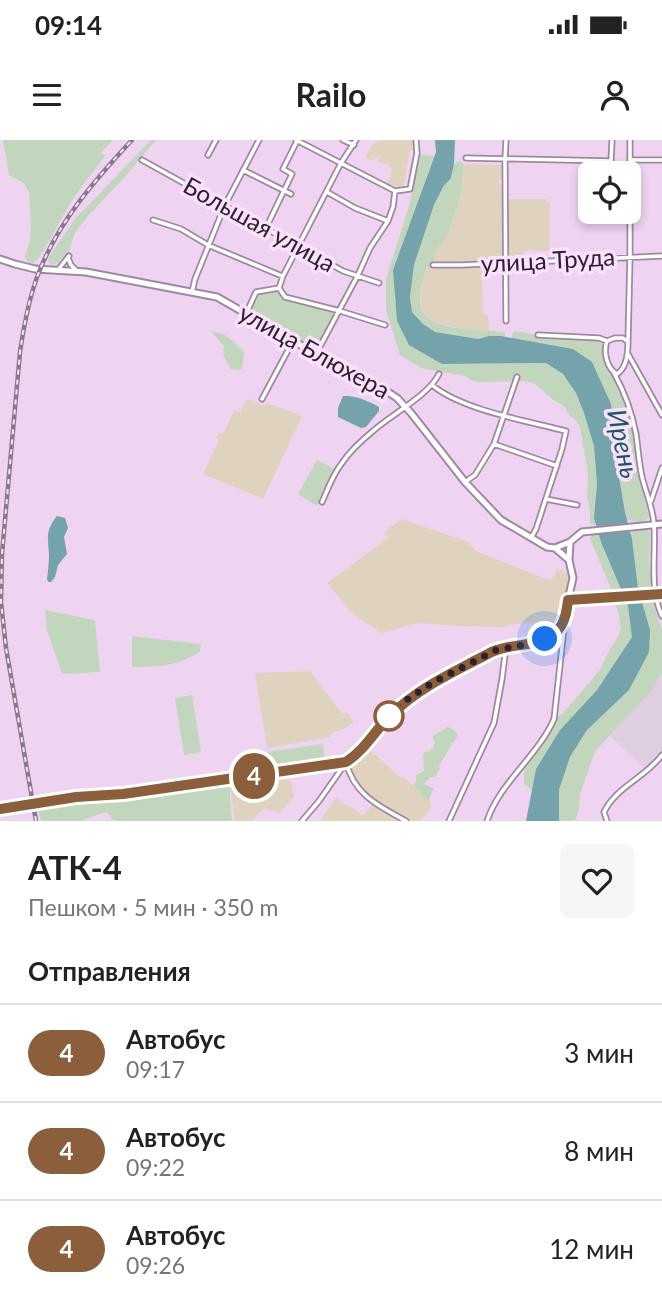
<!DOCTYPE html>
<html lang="ru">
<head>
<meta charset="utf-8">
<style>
  :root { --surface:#fff; --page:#f6f6f6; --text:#222; --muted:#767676; --line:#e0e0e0 }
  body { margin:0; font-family:Lato,sans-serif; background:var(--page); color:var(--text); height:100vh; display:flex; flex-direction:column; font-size:26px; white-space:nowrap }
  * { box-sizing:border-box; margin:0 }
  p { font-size:23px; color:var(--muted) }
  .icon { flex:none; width:38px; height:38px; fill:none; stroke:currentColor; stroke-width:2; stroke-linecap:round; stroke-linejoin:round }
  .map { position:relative; height:681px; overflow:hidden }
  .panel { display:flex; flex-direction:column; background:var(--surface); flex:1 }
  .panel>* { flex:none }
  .badge { padding:0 14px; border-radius:23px; font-size:24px; line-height:46px }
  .fabs { position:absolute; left:578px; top:21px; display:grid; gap:14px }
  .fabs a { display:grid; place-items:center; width:63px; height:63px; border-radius:10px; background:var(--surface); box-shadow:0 4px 10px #0003; font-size:35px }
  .you { position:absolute; width:35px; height:35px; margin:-18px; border:5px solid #fff; border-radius:50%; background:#1a73e8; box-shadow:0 0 0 10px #1a73e833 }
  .map>.badge { position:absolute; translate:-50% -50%; box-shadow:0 0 0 4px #fff }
  h2 { padding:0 28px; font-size:26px; line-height:63px }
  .round { display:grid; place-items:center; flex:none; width:74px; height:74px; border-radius:10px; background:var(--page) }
  .summary { display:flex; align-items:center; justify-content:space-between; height:119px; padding:0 28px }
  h1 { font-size:33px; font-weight:700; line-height:52px }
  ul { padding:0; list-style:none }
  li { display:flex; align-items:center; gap:21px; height:98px; padding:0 28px; border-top:2px solid var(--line) }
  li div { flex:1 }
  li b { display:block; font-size:26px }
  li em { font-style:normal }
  li .badge { min-width:77px; font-weight:700; text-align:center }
  .status { display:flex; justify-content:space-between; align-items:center; height:49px; padding:0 35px; background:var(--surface); direction:ltr }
  .status svg { height:19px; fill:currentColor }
  header { display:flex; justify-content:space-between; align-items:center; height:91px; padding:0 28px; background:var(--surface); font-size:32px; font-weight:700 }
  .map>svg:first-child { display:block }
</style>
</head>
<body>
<div class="status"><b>09:14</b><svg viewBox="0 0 49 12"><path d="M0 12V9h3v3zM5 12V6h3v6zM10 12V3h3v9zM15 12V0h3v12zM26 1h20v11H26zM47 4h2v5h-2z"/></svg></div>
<header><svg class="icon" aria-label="menu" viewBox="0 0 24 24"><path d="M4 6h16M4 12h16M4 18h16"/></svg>Railo<svg class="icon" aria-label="person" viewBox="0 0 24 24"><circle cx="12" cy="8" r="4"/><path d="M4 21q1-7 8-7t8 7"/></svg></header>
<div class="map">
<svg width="662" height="681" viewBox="0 0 662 681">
  <rect width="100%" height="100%" fill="#eed4f1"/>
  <path fill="#dfcedf" d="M662 533V611L647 630 610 596 648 554Z"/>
  <path fill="#dfd3bf" d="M386 0H412L414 4V10H410L403 49 388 44 392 28 389 27 388 24 378 22V18H374L373 21 365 17 374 3Z
    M463 24 503 25V40H499V43L501 44 502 52 505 121 434 123 435 112 446 98 459 61 462 48Z
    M506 59H547V62H550V111L529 110 524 112 522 115 516 117V119H507Z
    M482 125 483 175H488L489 191 469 190 441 184 426 177 422 168 420 157 422 141 427 127Z
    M248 259 265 266 267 263 302 276 263 359 203 334 219 300 216 298 219 293 223 294 234 271 240 272 245 261 247 262Z
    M402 379 468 402 476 411 551 441 557 429 570 433 569 450 558 488 549 486 547 491 541 490 543 484 538 483H522L502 487 459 486 419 483 381 493 353 474 327 443 388 398 384 392Z
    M310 531 342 574 346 572 354 582 344 589 331 593V597L267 608 255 533Z
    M367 608 379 618 401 638 403 636 432 664 427 673 420 681H412L368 655 354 639 350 629Z
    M291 639 294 657 280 672 263 669 252 681H235L230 648Z
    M336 658 349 667 351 666 363 676 372 665 400 681H320Z"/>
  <path fill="#c2d5bd" d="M3 0H113L101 13 106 15C91 34 76 53 64 74 56 87 43 117 32 124L29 123 25 117 30 101 31 86 29 52 24 43 9 35Z
    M151 0H156L122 40 86 78 74 95 69 112 63 119 61 118 59 121 60 122 52 125 47 120 75 79Z
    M418 14 434 16 415 71 394 160 442 224 545 223 563 234 576 253 584 273 594 306 597 344 594 378 596 385 590 384V370L587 357 588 334 580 287 575 279 570 276 564 266 552 259 535 244 526 241 479 242 470 240 465 236 421 228 400 215 386 170V139L410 63Z
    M457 22H462L463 24 462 48 459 61 446 98 435 112 434 123 432 124V127H427C422 141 415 162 425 175 438 191 486 190 505 192V196H489L478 199 434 192 423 184 412 172 410 157 414 125 434 65 443 47 451 38 454 24Z
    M273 151 279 153 282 160 334 171 336 173 316 210H313L249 173 256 155Z
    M211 191C228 194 232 200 244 212L242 229 238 230 231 229C226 221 222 216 224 206Z
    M515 191 538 195 601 200 605 222 627 268 633 293 639 335 649 376C645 385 635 381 627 380L619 337 611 264 573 209 512 198V194Z
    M317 320 336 330 317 366 298 354Z
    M643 388 649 391 650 394 649 424 655 467 662 490V533L649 554 595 611 582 648 580 654 579 670 575 681H559V650L570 617 587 590 629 550 650 490 638 448 631 393Z
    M593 394H599L628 466 632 497 597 550 560 590 536 629 532 650 524 644V635L526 626 548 595 556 578 564 572 600 530 610 509 619 496 621 488 619 475 611 449 590 398Z
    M45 470 95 480 100 532 62 534 47 490Z
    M132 496 201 504 200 511C180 526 156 527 132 527Z
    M192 555 201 612 184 615 175 558Z
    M447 587 451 588 458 594 454 602 450 603 452 604 439 626 440 628 435 637H430L424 644 434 648 428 661 413 645 416 642V635L424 631 423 614 426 611 428 612 433 608 435 602 432 597Z
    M323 604 324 616 328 622 267 631V612Z
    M229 645 232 681H114L107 672 85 679 84 681H41L38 669Z"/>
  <path fill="#74a3ac" d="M435 0H455L454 24 451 38 443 47 434 65 414 125 410 157 412 172 423 184 435 192 478 199 489 196H501L573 209 592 222 611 264 619 337 625 372 632 399 638 448 650 490 649 512 629 550 587 590 570 617 559 650V681H526L536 629 560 590 597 550 632 497 628 466 601 402 594 378 597 344 594 306 584 273 576 253 563 234 546 223 442 224 409 205 397 181 393 130 436 12Z
    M343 256C355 255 369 261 379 267V271L366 287 361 288 338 277V268Z
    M57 376 65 378 68 388 64 397 67 414 58 425 55 437 51 442H48L47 439C48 431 49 423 49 415 48 397 45 391 57 376Z"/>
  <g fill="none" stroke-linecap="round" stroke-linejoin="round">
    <defs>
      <path id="street" d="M296 0 395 51
        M343 0 354 5
        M208 15 216 0
        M466 18 611 21 612 0
        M142 20 343 131 379 143
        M631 20H662
        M243 30 291 54
        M327 52 355 68 388 81
        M153 80 181 89 208 105 282 136
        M266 88 292 34 283 29 297 1
        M68 118 71 125 77 131
        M433 125H462L662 116
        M57 131 69 116
        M279 148 285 157 340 171 385 185
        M192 152 195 139 225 65 259 0
        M246 174 256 152 279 148 283 136 341 23 356 0
        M506 181 505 19 506 0
        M538 195 599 198 607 201
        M615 198H623L628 202C628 213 627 228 617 234 607 229 603 212 607 201Z
        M628 201 630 117V0
        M316 214 358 135 370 108 388 81 393 67 395 51 410 49 417 13 416 0
        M628 214 662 275
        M614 233C624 251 632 273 636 294 638 308 639 323 642 337 646 353 653 368 654 385 656 415 649 448 662 476
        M432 245C462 270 527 281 566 291L562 309 536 389 531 398
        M262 259 293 201
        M494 304 557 326
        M465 342 475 335 494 304 517 237
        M546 359 577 365
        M651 361 662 328
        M322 362C328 349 333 334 342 323 350 311 362 300 373 291 392 274 428 256 439 234
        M547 500 562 504
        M346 622C354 655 379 666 406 681
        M302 681 319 661 345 624
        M449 681 494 583 502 539 505 515 504 508
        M487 681C500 642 538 616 554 579L565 480
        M607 681 604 672C616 647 646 637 662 615"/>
      <path id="secondary" d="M0 119 15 124 35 129 86 132 217 157 316 214 385 250 397 258 411 273 465 342 501 380 547 407 555 408 569 420
        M555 408 570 402 582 392 662 384
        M568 460 573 438 569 420 570 402"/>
      <path id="primary" d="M45 662 76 657 123 654 346 622C365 610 375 590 391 575 419 548 453 532 487 514 526 494 558 519 568 460L662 454
        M0 669 18 666"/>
    </defs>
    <use href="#street" stroke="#a088a3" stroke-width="7"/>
    <use href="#secondary" stroke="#a088a3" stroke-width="9"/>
    <use href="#primary" stroke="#a088a3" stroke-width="10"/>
    <use href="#street" stroke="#fff" stroke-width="3.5"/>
    <use href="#secondary" stroke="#fff" stroke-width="5"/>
    <use href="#primary" stroke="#fff" stroke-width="7"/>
    <defs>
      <path id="rail" d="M36 681 6 508 1 462 2 414 20 212C24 185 29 157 39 132 59 81 95 40 132 0"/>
    </defs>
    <use href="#rail" stroke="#8a798c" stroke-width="4.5"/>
    <use href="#rail" stroke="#fce1fe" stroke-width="2" stroke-dasharray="5" stroke-linecap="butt"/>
    <defs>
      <path id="primary-bridge" d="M18 666 45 662"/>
    </defs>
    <use href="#primary-bridge" stroke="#a088a3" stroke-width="10" stroke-linecap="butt"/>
    <use href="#primary-bridge" stroke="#fff" stroke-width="7"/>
  </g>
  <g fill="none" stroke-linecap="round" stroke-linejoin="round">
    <defs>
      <path id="line" d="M0 669 76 657 123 654 346 622C365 610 375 590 391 575 417 549 450 534 482 517 487 515 492 511 497 510 519 502 547 508 561 486 566 478 567 469 568 460L662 454"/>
    </defs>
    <use href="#line" stroke="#fff" stroke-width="16"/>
    <use href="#line" stroke="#8b5e3c" stroke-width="10"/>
    <path stroke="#2c222d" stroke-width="7" stroke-dasharray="0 12.6" d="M389 576 408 559 434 542 496 510 540 502 545 499"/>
  </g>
  <circle fill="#fff" stroke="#8b5e3c" stroke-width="3.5" cx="389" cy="576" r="14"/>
  <g text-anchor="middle" stroke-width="7" stroke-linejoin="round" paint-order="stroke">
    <g font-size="24" fill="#2c222d" stroke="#fce1fe">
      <text transform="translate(259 85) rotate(29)" y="8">Большая улица</text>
      <text transform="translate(548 121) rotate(-3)" y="8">улица Труда</text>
      <text transform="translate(314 212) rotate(29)" y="8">улица Блюхера</text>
    </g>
    <g font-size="26" font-style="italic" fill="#195965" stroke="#fce1fe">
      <text transform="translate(623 304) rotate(78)" y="9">Ирень</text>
    </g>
  </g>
</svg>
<div class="fabs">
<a><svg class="icon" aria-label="locate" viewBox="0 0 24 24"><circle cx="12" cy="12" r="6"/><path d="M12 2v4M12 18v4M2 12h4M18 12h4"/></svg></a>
</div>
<div class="you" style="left:545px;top:499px"></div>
<b class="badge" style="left:254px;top:636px;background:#8b5e3c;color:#fff">4</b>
</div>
<section class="panel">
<div class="summary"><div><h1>АТК-4</h1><p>Пешком · 5 мин · 350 m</p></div><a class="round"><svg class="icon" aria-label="heart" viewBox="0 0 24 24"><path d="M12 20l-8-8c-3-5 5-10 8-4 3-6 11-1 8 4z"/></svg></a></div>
<h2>Отправления</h2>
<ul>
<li><span class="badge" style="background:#8b5e3c;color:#fff">4</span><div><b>Автобус</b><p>09:17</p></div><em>3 мин</em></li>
<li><span class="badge" style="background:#8b5e3c;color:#fff">4</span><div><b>Автобус</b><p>09:22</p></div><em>8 мин</em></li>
<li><span class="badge" style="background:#8b5e3c;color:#fff">4</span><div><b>Автобус</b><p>09:26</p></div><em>12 мин</em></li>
</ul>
</section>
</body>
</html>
